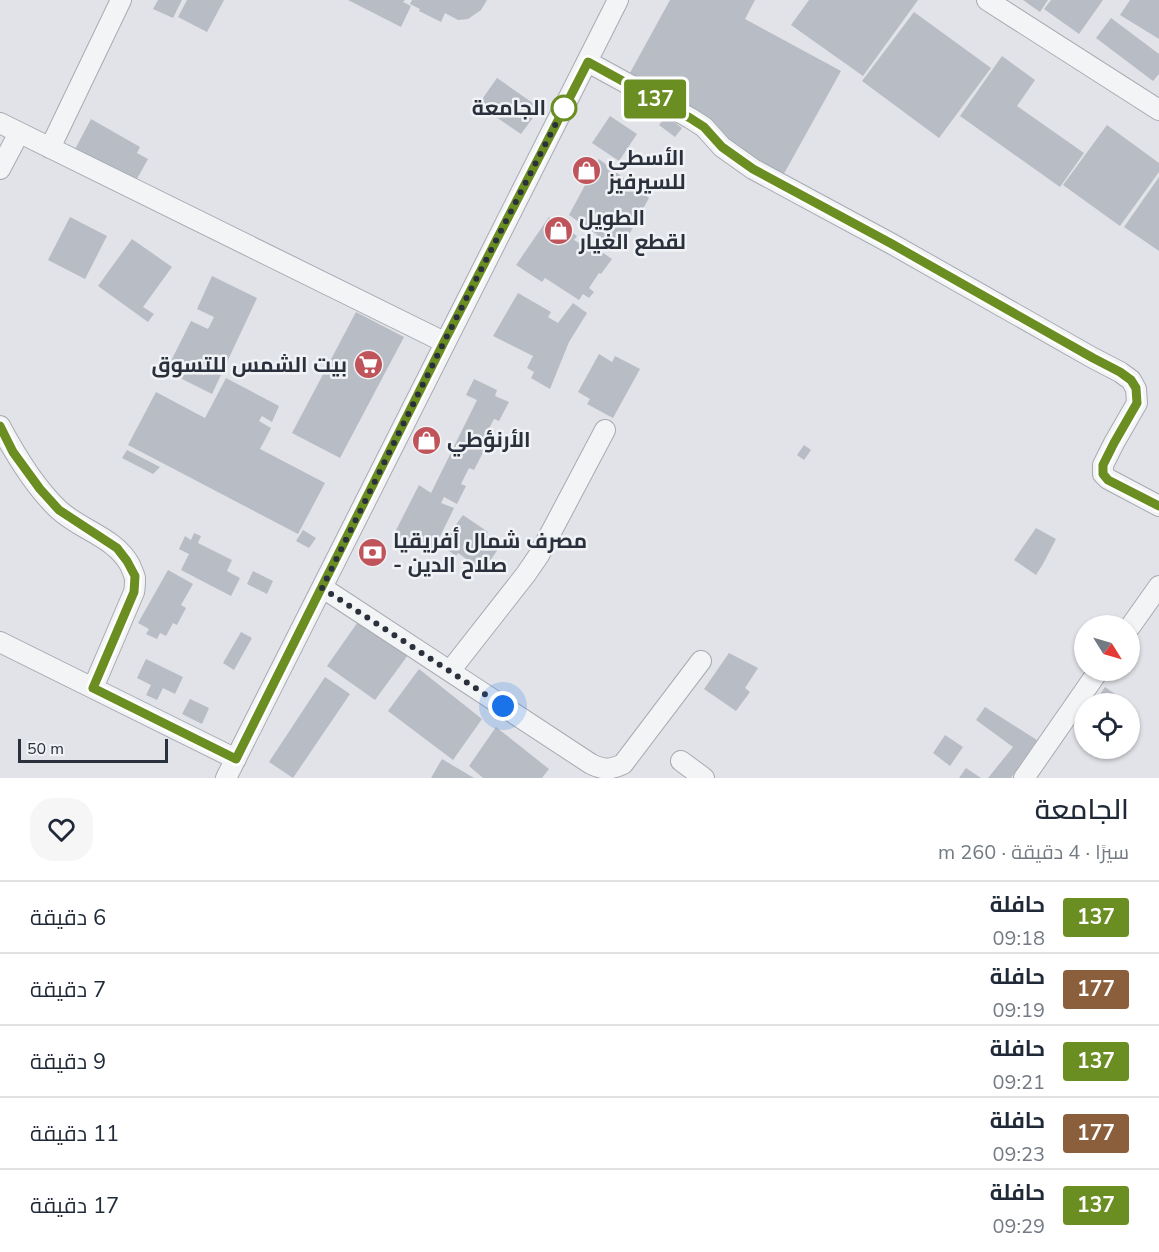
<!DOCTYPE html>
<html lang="ar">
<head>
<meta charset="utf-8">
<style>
  :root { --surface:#fff; --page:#f6f6f7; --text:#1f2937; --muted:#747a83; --line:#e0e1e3 }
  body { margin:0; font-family:"Nunito Sans",Cairo,sans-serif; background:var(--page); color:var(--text); direction:rtl; height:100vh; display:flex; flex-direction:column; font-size:22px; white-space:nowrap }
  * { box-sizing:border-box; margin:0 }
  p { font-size:20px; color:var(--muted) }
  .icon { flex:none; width:33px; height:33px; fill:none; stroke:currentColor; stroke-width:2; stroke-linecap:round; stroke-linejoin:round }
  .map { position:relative; height:778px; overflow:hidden; direction:ltr }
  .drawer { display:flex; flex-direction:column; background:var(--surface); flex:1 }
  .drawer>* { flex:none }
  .badge { padding:0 12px; border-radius:4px; font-size:21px; line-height:39px }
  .needle { width:39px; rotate:127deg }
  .tools { position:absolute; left:1074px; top:615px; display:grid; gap:12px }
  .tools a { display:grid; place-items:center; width:66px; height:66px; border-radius:50%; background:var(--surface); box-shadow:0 2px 4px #0004; font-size:30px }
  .scale { position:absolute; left:18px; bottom:15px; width:150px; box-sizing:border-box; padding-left:6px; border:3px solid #2b303d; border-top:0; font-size:16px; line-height:21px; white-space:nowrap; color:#2b303d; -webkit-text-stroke:4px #f0f2f5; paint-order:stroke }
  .you { position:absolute; width:30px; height:30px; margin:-15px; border:4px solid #fff; border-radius:50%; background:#1a73e8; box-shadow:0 0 0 9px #1a73e833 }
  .map>.badge { position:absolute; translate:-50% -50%; box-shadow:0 0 0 3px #fff }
  .round { display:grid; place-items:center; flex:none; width:63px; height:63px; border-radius:24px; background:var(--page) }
  .summary { display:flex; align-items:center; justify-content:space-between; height:102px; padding:0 30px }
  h1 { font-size:28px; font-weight:600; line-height:45px }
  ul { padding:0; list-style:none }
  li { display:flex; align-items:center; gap:18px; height:72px; padding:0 30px; border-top:2px solid var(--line) }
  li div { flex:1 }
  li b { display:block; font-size:22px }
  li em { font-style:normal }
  li .badge { min-width:66px; font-weight:700; text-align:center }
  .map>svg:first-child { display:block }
</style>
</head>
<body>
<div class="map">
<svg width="1159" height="778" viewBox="0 0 1159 778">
  <rect width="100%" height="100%" fill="#e1e3e8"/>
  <path fill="#b8bcc4" d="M158 0H182L173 18 153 9Z
    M187 0H224L207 32 178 17Z
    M348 0H405L403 2 411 6 401 27Z
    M412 0H487L481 10 468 19 458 20 445 13 441 22 419 11 420 9 410 4Z
    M670 0H755L745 19 841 71 781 179 620 91Z
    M809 0H918L863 76 791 25Z
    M1023 0H1048L1040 12Z
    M1051 0H1103L1079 34 1044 9Z
    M1130 0H1159V39L1120 15Z
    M914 12 991 68 939 138 862 81Z
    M1111 18 1159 54V74L1153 81 1096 38Z
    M1002 56 1035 80 1017 106 1084 153 1060 187 960 116Z
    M497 78 540 108 521 134 478 105Z
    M610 116 637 134 619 161 592 143Z
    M666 116 682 128 675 137 659 125Z
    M91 119 140 147 137 153 148 159 133 186 73 153Z
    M1107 125 1159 163V172L1120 226 1063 185Z
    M599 159 649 198 620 251 569 215Z
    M1159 177V251L1124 227Z
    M70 217 107 236 85 279 48 260Z
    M549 217 577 236 574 240 584 246 587 242 612 259 601 274 599 273 589 288 594 292 589 298 583 294 579 300 545 278 542 282 516 265Z
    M132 239 172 267 143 307 154 314 148 322 98 286Z
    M212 276 257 298 212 394 166 371 191 321 208 329 214 317 197 309Z
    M518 293 551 312 548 317 558 323 573 303 587 313 569 342 550 389 531 378 534 372 527 368 533 356 493 336Z
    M356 312 404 337 340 458 292 433Z
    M599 354 612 362 615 356 640 369 613 418 587 404 590 399 578 392Z
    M226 378 279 406 272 422 262 416 259 421 271 428 260 449 325 483 298 534 128 445 156 392 205 418Z
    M474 379 497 390 495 396 509 402 499 421 494 419 485 436 490 439 474 470 469 468 461 484 466 486 457 504 444 497 441 503 454 508 431 555 394 534 419 485 431 493 477 400 466 395Z
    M804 445 811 450 804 460 797 455Z
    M127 450 160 467 153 474 122 458Z
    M463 515 488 532 486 535 501 545 483 571 458 553 456 556 441 545Z
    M1036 528 1056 539 1043 564 1036 575 1014 560Z
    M303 530 316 538 309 548 296 541Z
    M194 533 201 536 198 543 232 560 227 571 240 578 231 596 181 570 189 554 179 549 185 536 191 540Z
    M168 570 193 584 181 605 186 608 177 625 173 623 166 636 160 633 157 639 146 634 149 629 138 623Z
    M253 571 273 581 267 594 247 584Z
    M362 616 411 651 375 700 327 666Z
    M241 632 252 638 234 670 223 663Z
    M729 653 758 668 745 688 750 692 736 711 704 689Z
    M146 659 183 677 175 694 163 688 157 700 146 695 151 685 137 678Z
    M419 669 482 719 453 760 388 711Z
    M325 677 350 694 293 778 269 762Z
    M1105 687 1115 694 1108 704H1093Z
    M190 699 209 708 202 724 182 714Z
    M985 707 1037 740 1011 778H988L1013 747 976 720Z
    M496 727 549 769 542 778H483L469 766Z
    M945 735 963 747 950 766 933 753Z
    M442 759 474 778H431Z
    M966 768 981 778H959Z"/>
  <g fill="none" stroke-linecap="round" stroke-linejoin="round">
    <defs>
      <path id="minor" d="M987 0 1159 110
        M588 62 690 118 704 127 722 147 753 169 892 244 1093 358 1120 372 1131 380 1136 389 1137 403 1114 443 1103 465V474L1108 479 1159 506
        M0 123 444 342
        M50 148 121 0
        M0 169 19 133
        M0 426C16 456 34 486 58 509 80 530 115 537 130 565 132 570 134 574 135 578 135 583 135 587 134 592L93 688
        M323 588 591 764C603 770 611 770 623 764L701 661
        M1130 627 1159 586
        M0 642 236 759
        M450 671 526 574 539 555 605 430
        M681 761 704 778
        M226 778 618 0
        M1024 778 1099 670"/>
    </defs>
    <use href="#minor" stroke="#a7aab1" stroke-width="22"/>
    <use href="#minor" stroke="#f3f4f6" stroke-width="20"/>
  </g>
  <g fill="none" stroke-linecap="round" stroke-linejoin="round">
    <defs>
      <path id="line" d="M0 426 13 452 40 489 59 510 117 548 127 561 135 576 134 592 93 688 236 759 444 342 588 62 690 118 704 127 722 147 753 169 892 244 1093 358 1120 372 1131 380 1136 388 1137 403 1114 443 1103 465V474L1108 480 1159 506"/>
    </defs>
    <use href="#line" stroke="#fff" stroke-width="14"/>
    <use href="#line" stroke="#6b8e23" stroke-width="9"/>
    <path stroke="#2b303d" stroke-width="6" stroke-dasharray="0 10.8" d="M503 706 322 588 444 342 567 102 564 108"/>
  </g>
  <defs>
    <symbol id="shop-disc" viewBox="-11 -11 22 22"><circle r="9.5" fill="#bf545b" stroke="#f0f2f5"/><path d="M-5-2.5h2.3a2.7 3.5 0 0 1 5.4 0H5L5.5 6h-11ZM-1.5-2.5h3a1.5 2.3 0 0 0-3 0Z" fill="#fff"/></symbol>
    <symbol id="supermarket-disc" viewBox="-11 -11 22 22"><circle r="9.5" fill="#bf545b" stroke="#f0f2f5"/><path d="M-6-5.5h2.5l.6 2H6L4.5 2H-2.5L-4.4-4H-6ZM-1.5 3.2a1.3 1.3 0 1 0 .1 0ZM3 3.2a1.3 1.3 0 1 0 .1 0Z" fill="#fff"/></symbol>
    <symbol id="bank-disc" viewBox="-11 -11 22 22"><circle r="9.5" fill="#bf545b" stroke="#f0f2f5"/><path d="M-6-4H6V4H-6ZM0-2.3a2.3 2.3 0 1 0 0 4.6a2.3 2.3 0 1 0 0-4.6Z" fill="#fff"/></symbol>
  </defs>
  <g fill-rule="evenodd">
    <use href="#shop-disc" x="570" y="154" width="33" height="33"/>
    <use href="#shop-disc" x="542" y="214" width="33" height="33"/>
    <use href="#supermarket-disc" x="352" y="348" width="33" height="33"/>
    <use href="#shop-disc" x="410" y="424" width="33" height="33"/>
    <use href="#bank-disc" x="356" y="536" width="33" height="33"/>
  </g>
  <circle fill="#fff" stroke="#6b8e23" stroke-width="3" cx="564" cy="108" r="12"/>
  <g text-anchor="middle" stroke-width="5" stroke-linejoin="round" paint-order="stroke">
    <g font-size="21" font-weight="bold" fill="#2b303d" stroke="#f0f2f5" text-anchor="end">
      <text x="546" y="115">الجامعة</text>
    </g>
    <g font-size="21" font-weight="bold" fill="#2b303d" stroke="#f0f2f5" text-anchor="start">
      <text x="608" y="165">الأسطى<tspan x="608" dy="24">للسيرفيز</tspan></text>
      <text x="579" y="225">الطويل<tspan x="579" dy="24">لقطع الغيار</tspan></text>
      <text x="347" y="372" text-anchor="end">بيت الشمس للتسوق</text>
      <text x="447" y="447">الأرنؤطي</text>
      <text x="393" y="548">مصرف شمال أفريقيا<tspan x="393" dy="24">- صلاح الدين</tspan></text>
    </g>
  </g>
</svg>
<div class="tools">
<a><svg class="needle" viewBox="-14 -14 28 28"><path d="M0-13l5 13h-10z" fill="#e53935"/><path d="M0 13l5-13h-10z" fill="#747a83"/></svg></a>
<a><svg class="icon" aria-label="locate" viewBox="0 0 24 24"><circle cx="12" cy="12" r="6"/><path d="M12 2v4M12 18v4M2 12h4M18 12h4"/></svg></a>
</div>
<div class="scale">50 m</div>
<div class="you" style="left:503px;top:706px"></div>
<b class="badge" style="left:655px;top:99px;background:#6b8e23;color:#fff">137</b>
</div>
<section class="drawer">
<div class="summary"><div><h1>الجامعة</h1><p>سيرًا · 4 دقيقة · 260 m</p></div><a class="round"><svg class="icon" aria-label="heart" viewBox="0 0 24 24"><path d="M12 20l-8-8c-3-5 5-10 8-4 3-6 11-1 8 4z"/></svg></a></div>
<ul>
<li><span class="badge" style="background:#6b8e23;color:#fff">137</span><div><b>حافلة</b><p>09:18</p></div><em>6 دقيقة</em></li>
<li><span class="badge" style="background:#8b5e3c;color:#fff">177</span><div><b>حافلة</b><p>09:19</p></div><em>7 دقيقة</em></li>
<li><span class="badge" style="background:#6b8e23;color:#fff">137</span><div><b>حافلة</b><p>09:21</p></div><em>9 دقيقة</em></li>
<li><span class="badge" style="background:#8b5e3c;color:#fff">177</span><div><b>حافلة</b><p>09:23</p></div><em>11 دقيقة</em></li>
<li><span class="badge" style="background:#6b8e23;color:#fff">137</span><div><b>حافلة</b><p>09:29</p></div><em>17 دقيقة</em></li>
</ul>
</section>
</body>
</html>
